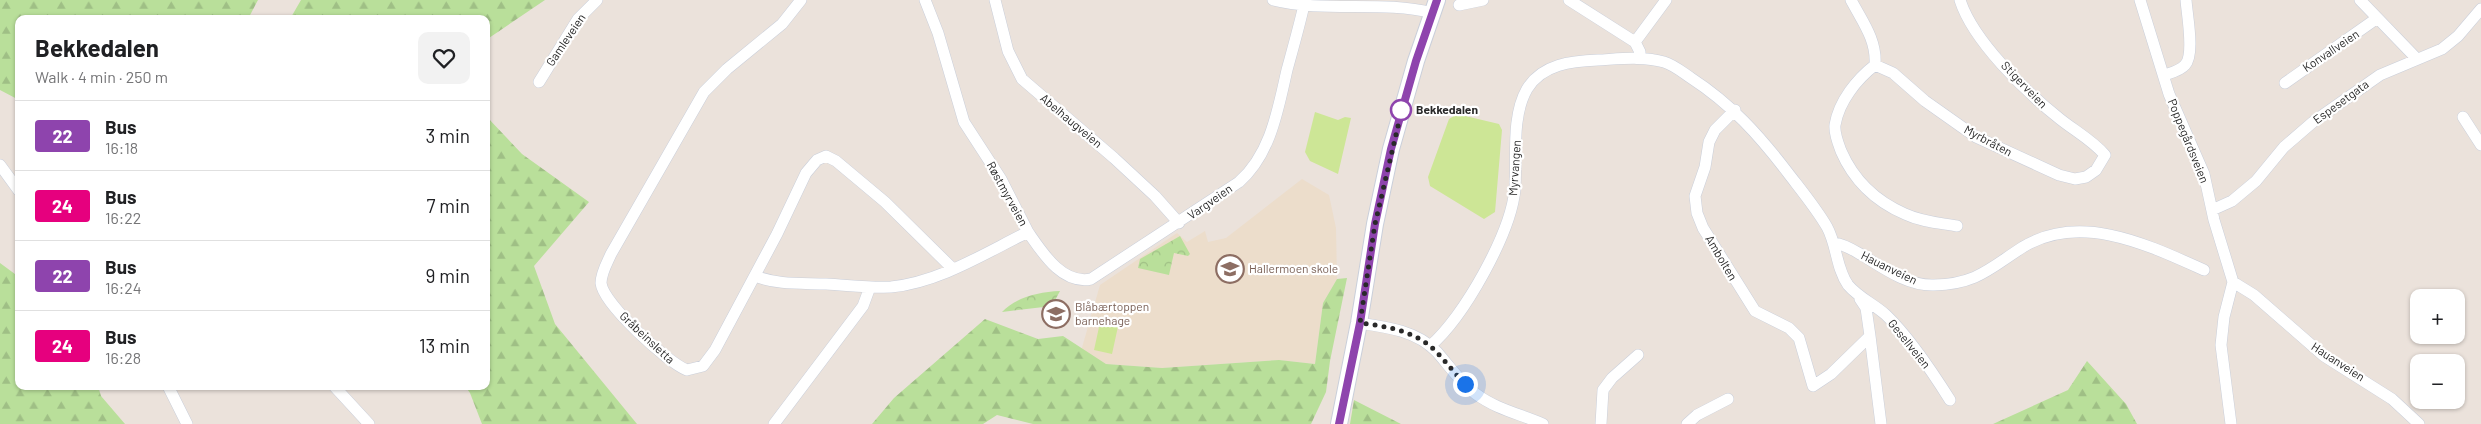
<!DOCTYPE html>
<html lang="en">
<head>
<meta charset="utf-8">
<style>
  :root { --surface:#fff; --page:#f2f2f2; --text:#202124; --muted:#757577; --line:#e0e0e0 }
  body { margin:0; font-family:Barlow,sans-serif; background:var(--page); color:var(--text); height:100vh; display:flex; flex-direction:column; font-size:19px; white-space:nowrap }
  * { box-sizing:border-box; margin:0 }
  p { font-size:16px; color:var(--muted) }
  .icon { flex:none; width:28px; height:28px; fill:none; stroke:currentColor; stroke-width:2; stroke-linecap:round; stroke-linejoin:round }
  .map { position:relative; flex:1; overflow:hidden }
  .sheet { position:absolute; left:15px; top:15px; width:475px; height:375px; display:flex; flex-direction:column; background:var(--surface); border-radius:10px; box-shadow:0 1px 4px #0004 }
  .sheet>* { flex:none }
  .badge { padding:0 10px; border-radius:4px; font-size:18px; line-height:32px }
  .fabs { position:absolute; left:2410px; top:289px; display:grid; gap:10px }
  .fabs a { display:grid; place-items:center; width:55px; height:55px; border-radius:10px; background:var(--surface); box-shadow:0 1px 4px #0004; font-size:25px }
  .you { position:absolute; width:25px; height:25px; margin:-12px; border:4px solid #fff; border-radius:50%; background:#1a73e8; box-shadow:0 0 0 8px #1a73e833 }
  .map>.badge { position:absolute; translate:-50% -50%; box-shadow:0 0 0 2px #fff }
  .round { display:grid; place-items:center; flex:none; width:52px; height:52px; border-radius:10px; background:var(--page) }
  .summary { display:flex; align-items:center; justify-content:space-between; height:85px; padding:0 20px }
  h1 { font-size:24px; font-weight:700; line-height:38px }
  ul { padding:0; list-style:none }
  li { display:flex; align-items:center; gap:15px; height:70px; padding:0 20px; border-top:1px solid var(--line) }
  li div { flex:1 }
  li b { display:block; font-size:19px }
  li em { font-style:normal }
  li .badge { min-width:55px; font-weight:700; text-align:center }
  .map>svg:first-child { display:block }
</style>
</head>
<body>
<div class="map">
<svg width="2481" height="424" viewBox="0 0 2481 424">
  <defs>
    <pattern id="forest-firs" width="22" height="20" patternUnits="userSpaceOnUse" patternTransform="scale(1.25)"><rect width="22" height="20" fill="#b9df9a"/><path d="M5 1l3.5 6h-7zM16 11l3.5 6h-7z" fill="#9fbf85"/></pattern>
    <pattern id="park-crowns" width="20" height="18" patternUnits="userSpaceOnUse" patternTransform="scale(1.25)"><rect width="20" height="18" fill="#b9df9a"/><path d="M2 6a3 3 0 1 1 6 0M12 15a3 3 0 1 1 6 0" fill="none" stroke="#9fbf85"/></pattern>
  </defs>
  <rect width="100%" height="100%" fill="#ebe2db"/>
  <path fill="#ecddcb" d="M1302 179 1329 195 1336 228 1337 279 1323 303 1315 364 1279 360 1162 368 1106 364 1081 351 1100 285 1177 233 1187 242 1205 231 1208 242 1226 238Z"/>
  <path fill="url(#forest-firs)" d="M0 0H258L248 19H19V100L0 90Z
    M301 0H545L486 40V19H290Z
    M486 116 522 154 589 202 534 266 555 324 637 424H482L470 393 465 386H486Z
    M0 263 19 277V386H98L101 396 125 424H0Z
    M1347 278 1330 361 1326 392 1311 424H1033L997 415 983 424H872L894 398 985 319 1038 339 1063 336 1106 364 1162 368 1279 360 1315 364 1323 303 1337 279Z
    M2087 361 2126 404 2137 424H1993L2068 390Z
    M1354 400 1401 424H1350Z"/>
  <path fill="url(#park-crowns)" d="M1180 236 1190 254 1188 256 1174 253 1169 275 1138 268 1140 259Z
    M1060 291 1052 306 1002 312C1017 297 1038 292 1060 291Z"/>
  <path fill="#cde696" d="M1315 112 1338 120 1345 117 1351 118 1338 174 1310 161 1305 152Z
    M1457 114 1499 124 1502 130 1495 212 1484 219 1430 186 1428 177 1449 119Z
    M1101 318 1119 322 1112 354 1094 350Z"/>
  <g fill="none" stroke-linecap="round" stroke-linejoin="round">
    <defs>
      <path id="minor" d="M801 0 782 24 727 69 704 92 611 254C607 263 601 273 601 283 603 304 668 363 687 370L703 366 715 350 777 234 806 173 817 160 826 156 836 161 885 202 953 269
        M995 0 1008 51 1022 79 1114 158 1155 196 1179 223
        M1273 0C1325 13 1383 0 1432 13
        M1569 0 1635 42 1640 52V58
        M1851 0C1862 21 1877 40 1875 65 1857 79 1839 101 1835 125 1834 133 1838 143 1841 151 1854 181 1875 201 1905 214 1922 222 1940 223 1957 226
        M2140 0 2169 94 2204 174 2214 220 2233 282 2224 317 2221 345 2231 424
        M2360 0 2417 59
        M1459 5 1483 0
        M1635 42 1666 0
        M1875 65 1893 73 1925 101 1976 137 2059 175 2075 179 2086 177 2096 170 2105 155C2092 140 2075 131 2060 119 2026 92 1973 41 1960 0
        M2164 75C2170 73 2180 71 2185 65 2195 55 2187 15 2186 0
        M539 82 578 19 597 0
        M2285 83 2376 19
        M1735 110 1715 130 1709 142 1705 167 1695 196 1697 213 1703 228 1755 311 1789 328 1799 338 1813 386 1831 374 1870 336 1866 308 1860 299
        M2463 117 2481 145
        M0 165 19 191
        M2212 210 2232 201 2256 181 2284 147 2313 122 2380 75 2442 49 2458 36 2481 9
        M1028 232C1042 252 1062 285 1091 279L1239 182C1271 154 1278 109 1287 70 1293 48 1299 27 1304 5
        M1834 243C1844 244 1853 250 1862 255 1883 268 1908 286 1934 285 1977 284 1990 268 2023 247 2081 212 2148 245 2204 270
        M755 276C778 285 801 283 826 284 847 285 869 288 891 287 940 282 985 253 1028 232L1001 179 964 122 938 33 925 0
        M2233 282 2254 295 2324 356 2392 399 2419 424
        M1359 323C1387 327 1417 331 1437 352 1450 367 1461 383 1476 394 1496 409 1520 414 1543 424
        M1870 336 1881 424
        M1430 346C1464 317 1511 233 1515 189 1517 157 1511 117 1527 89 1542 64 1572 61 1598 60 1619 59 1643 56 1664 62 1674 65 1682 72 1691 78 1731 104 1759 135 1788 173 1801 190 1816 208 1827 227 1837 245 1836 268 1848 285 1859 298 1874 304 1886 315 1909 337 1933 373 1950 400
        M168 386 187 424
        M334 386 369 424
        M774 424 863 306 870 287
        M1601 424 1603 390 1612 378 1638 355
        M1687 424 1697 415 1728 399"/>
      <path id="secondary" d="M1339 424 1359 323 1375 224 1391 149 1416 61 1437 0"/>
    </defs>
    <use href="#minor" stroke="#cacfda" stroke-width="12"/>
    <use href="#secondary" stroke="#cacfda" stroke-width="18"/>
    <use href="#minor" stroke="#fff" stroke-width="11"/>
    <use href="#secondary" stroke="#fff" stroke-width="16"/>
  </g>
  <g fill="none" stroke-linecap="round" stroke-linejoin="round">
    <defs>
      <path id="line" d="M1339 424 1360 323 1375 224 1391 149 1416 61 1437 0"/>
    </defs>
    <use href="#line" stroke="#fff" stroke-width="11"/>
    <use href="#line" stroke="#8e44ad" stroke-width="8"/>
    <path stroke="#292929" stroke-width="5" stroke-dasharray="0 9" d="M1401 110 1403 105 1375 224 1360 323C1384 326 1410 330 1430 346 1443 357 1453 372 1465 384"/>
  </g>
  <defs>
    <symbol id="school-ring" viewBox="-11 -11 22 22"><circle r="9.5" fill="#fff" stroke="#8d6e63" stroke-width="1.5"/><path d="M0-5L7-2L0 1L-7-2ZM-4 1L0 2.5L4 1V4Q0 6-4 4Z" fill="#8d6e63"/></symbol>
  </defs>
  <g fill-rule="evenodd">
    <use href="#school-ring" x="1214" y="253" width="32" height="32"/>
    <use href="#school-ring" x="1040" y="298" width="32" height="32"/>
  </g>
  <circle fill="#fff" stroke="#8e44ad" stroke-width="2.5" cx="1401" cy="110" r="10"/>
  <g text-anchor="middle" stroke-width="4.5" stroke-linejoin="round" paint-order="stroke">
    <g font-size="12" fill="#292929" stroke="#fff">
      <text transform="translate(566 40) rotate(-56)" y="4">Gamleveien</text>
      <text transform="translate(2331 51) rotate(-34)" y="4">Konvallveien</text>
      <text transform="translate(2024 85) rotate(46)" y="4">Stigerveien</text>
      <text transform="translate(2341 102) rotate(-36)" y="4">Espesetgata</text>
      <text transform="translate(1071 121) rotate(40)" y="4">Abelhaugveien</text>
      <text transform="translate(1988 141) rotate(28)" y="4">Myrbråten</text>
      <text transform="translate(2188 141) rotate(68)" y="4">Poppegårdsveien</text>
      <text transform="translate(1515 168) rotate(-86)" y="4">Myrvangen</text>
      <text transform="translate(1007 194) rotate(61)" y="4">Røstmyrveien</text>
      <text transform="translate(1210 202) rotate(-35)" y="4">Vargveien</text>
      <text transform="translate(1721 258) rotate(59)" y="4">Ambolten</text>
      <text transform="translate(1889 268) rotate(26)" y="4">Hauanveien</text>
      <text transform="translate(647 338) rotate(43)" y="4">Gråbeinsletta</text>
      <text transform="translate(1909 344) rotate(51)" y="4">Gesellveien</text>
      <text transform="translate(2338 362) rotate(33)" y="4">Hauanveien</text>
    </g>
    <g font-size="12" font-weight="bold" fill="#292929" stroke="#fff" text-anchor="start">
      <text x="1416" y="114">Bekkedalen</text>
    </g>
    <g font-size="12" fill="#785e54" stroke="#fff" text-anchor="start">
      <text x="1249" y="273">Hallermoen skole</text>
      <text x="1075" y="311">Blåbærtoppen<tspan x="1075" dy="14">barnehage</tspan></text>
    </g>
  </g>
</svg>
<div class="fabs">
<a>+</a>
<a>−</a>
</div>
<div class="you" style="left:1465px;top:384px"></div>
<section class="sheet">
<div class="summary"><div><h1>Bekkedalen</h1><p>Walk · 4 min · 250 m</p></div><a class="round"><svg class="icon" aria-label="heart" viewBox="0 0 24 24"><path d="M12 20l-8-8c-3-5 5-10 8-4 3-6 11-1 8 4z"/></svg></a></div>
<ul>
<li><span class="badge" style="background:#8e44ad;color:#fff">22</span><div><b>Bus</b><p>16:18</p></div><em>3 min</em></li>
<li><span class="badge" style="background:#e6007e;color:#fff">24</span><div><b>Bus</b><p>16:22</p></div><em>7 min</em></li>
<li><span class="badge" style="background:#8e44ad;color:#fff">22</span><div><b>Bus</b><p>16:24</p></div><em>9 min</em></li>
<li><span class="badge" style="background:#e6007e;color:#fff">24</span><div><b>Bus</b><p>16:28</p></div><em>13 min</em></li>
</ul>
</section>
</div>
</body>
</html>
